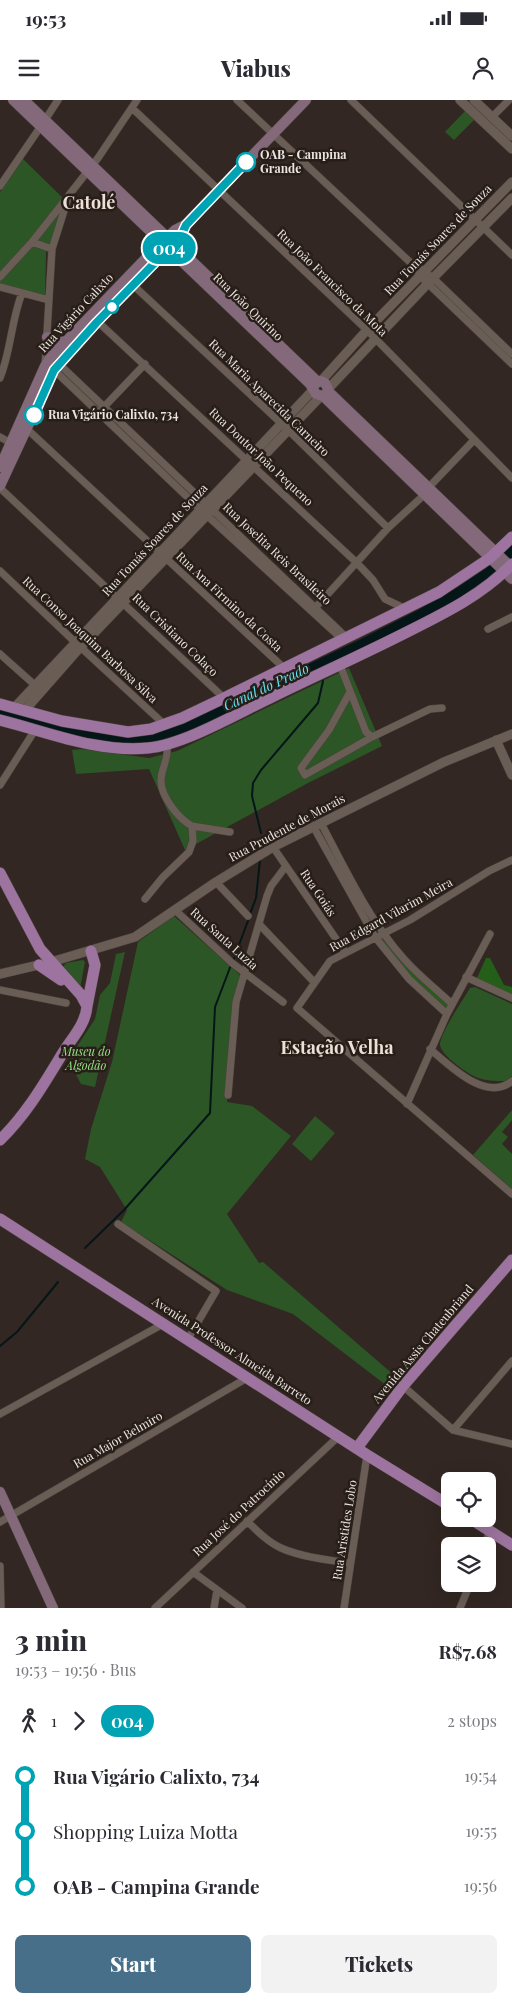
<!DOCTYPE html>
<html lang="en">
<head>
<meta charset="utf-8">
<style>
  :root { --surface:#fff; --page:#f2f2f3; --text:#2b2b33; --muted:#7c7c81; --accent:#486f89 }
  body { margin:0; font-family:"Playfair Display",serif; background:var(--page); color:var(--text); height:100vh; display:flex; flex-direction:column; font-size:19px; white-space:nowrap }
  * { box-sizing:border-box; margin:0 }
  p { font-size:16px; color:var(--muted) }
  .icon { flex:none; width:28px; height:28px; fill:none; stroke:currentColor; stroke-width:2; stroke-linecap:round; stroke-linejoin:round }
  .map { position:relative; height:1508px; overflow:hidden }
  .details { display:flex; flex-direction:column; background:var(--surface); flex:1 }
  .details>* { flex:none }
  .badge { padding:0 10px; border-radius:16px; font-size:18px; line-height:32px }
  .fabs { position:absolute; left:441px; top:1372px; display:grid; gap:10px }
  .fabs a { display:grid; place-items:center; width:55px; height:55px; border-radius:8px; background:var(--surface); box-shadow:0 5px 20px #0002; font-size:25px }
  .map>.badge { position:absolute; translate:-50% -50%; box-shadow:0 0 0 2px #fff }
  .legs { display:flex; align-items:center; gap:8px; height:55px; padding:0 15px; font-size:16px }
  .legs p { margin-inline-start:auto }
  .headline { display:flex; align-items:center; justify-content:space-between; height:85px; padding:0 15px }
  h1 { font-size:28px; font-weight:800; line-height:38px }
  .button { display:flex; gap:10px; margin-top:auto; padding:10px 15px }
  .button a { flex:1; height:58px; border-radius:8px; background:var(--accent); color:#fff; font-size:20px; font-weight:800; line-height:58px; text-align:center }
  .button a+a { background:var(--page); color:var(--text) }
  ul { padding:0 15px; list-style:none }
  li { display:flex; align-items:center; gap:18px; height:55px; font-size:19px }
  li i { display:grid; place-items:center; width:8px; height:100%; margin:0 6px; background:currentColor }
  li i::after { content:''; width:12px; height:12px; margin:-6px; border:4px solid; border-radius:50%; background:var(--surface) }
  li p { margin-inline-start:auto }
  li:first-child i { background:linear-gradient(#0000 50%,currentColor 0) }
  li:last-child i { background:linear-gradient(currentColor 50%,#0000 0) }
  .status { display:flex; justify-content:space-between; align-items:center; height:35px; padding:0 25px; background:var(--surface); direction:ltr }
  .status svg { height:14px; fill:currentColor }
  header { display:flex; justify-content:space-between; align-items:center; height:65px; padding:0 15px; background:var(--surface); font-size:22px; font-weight:800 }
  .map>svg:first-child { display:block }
</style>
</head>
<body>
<div class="status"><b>19:53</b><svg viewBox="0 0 49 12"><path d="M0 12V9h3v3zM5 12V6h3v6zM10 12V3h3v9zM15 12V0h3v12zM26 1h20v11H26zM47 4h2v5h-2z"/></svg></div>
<header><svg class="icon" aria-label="menu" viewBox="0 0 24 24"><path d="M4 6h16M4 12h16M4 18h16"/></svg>Viabus<svg class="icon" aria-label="person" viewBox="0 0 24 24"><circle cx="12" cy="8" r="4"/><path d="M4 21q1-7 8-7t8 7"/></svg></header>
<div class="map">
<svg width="512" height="1508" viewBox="0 0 512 1508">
  <rect width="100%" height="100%" fill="#322722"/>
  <path fill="#2c5625" d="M465 11 475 19 454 40 445 32Z
    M23 59 64 99 56 129 46 153 45 195 0 185V92Z
    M349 568 382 646 308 683 185 750 149 669 76 674 72 650 82 649 149 658 177 651Z
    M174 816 240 875 227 1002 252 1006 291 1036 227 1114 259 1163 263 1162 402 1282 395 1292 293 1214 227 1190 121 1122 127 1110 100 1067 85 1059 91 1029 112 962 138 842Z
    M125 852 95 987 81 984 68 960 95 919 100 895 110 883 116 854Z
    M83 860 85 862 80 889 62 868 66 863Z
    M475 887 512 904V976L505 981C496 981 487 981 478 978 469 975 438 954 440 943 444 927 461 903 470 888Z
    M512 1010V1020L502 1032 508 1037 502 1044 512 1054V1089L473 1055Z
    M315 1016 335 1033 311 1061 292 1044Z"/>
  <path fill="#245f1a" d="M383 835 450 904 446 912 424 891 377 837Z
    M486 858H490L504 885 512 887V897L476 880Z"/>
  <path fill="#051618" d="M512 443V460L467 497 348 559 163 644 133 646 94 641 0 617V607L117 634 225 604 361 539 418 510 458 487 485 469Z"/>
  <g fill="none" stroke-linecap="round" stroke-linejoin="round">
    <path stroke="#051618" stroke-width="2" d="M261 733 252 696 253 683 261 670 318 603 323 581
      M250 814 256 798 260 760
      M233 861 249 818
      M85 1148 124 1110 210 1013 215 907 231 865
      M0 1246 17 1232 58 1182"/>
    <defs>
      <path id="minor" d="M237 0 412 164 420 176 512 264
        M351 0 512 155
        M132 8 367 230 512 378
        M492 17 509 0
        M45 20 58 0
        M0 86 41 26
        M32 142 52 149
        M421 169 433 178 512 254
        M0 177 32 142 66 99
        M133 185 282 324 388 428
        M0 187 49 200
        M97 221 357 463 373 480 385 499 406 509
        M59 264 347 538
        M45 266 52 149 69 95 98 58 137 0
        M54 270 201 410 343 540
        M0 278C11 251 11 221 22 193
        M102 309 145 264
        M27 329 284 568
        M0 337 11 343
        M0 388 224 598
        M428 388 474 340
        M0 471 76 543 165 625
        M316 507 388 428 424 395
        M488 529 512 517
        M0 554 37 587
        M340 565 366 632 372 637
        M350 592 329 630 301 668 305 675 372 637 430 609 442 608
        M167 646C169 659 161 668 161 681 161 697 179 719 192 726L230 732
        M0 685 35 630
        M321 723C345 769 369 820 404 859 419 876 436 889 452 904
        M313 726 375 837 409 879 447 914
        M273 747 345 852
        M512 760 489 771 410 820 330 861 297 908 512 1094
        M216 782 248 816
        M145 799 163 777 189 752 193 741 192 726
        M175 810 232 863 283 902
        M259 824 314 882
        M466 877 512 898
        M0 890 66 903
        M430 949C449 965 486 1003 512 981
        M228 995 236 902 267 796 271 786 286 766
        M407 1004 447 914 490 834
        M118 1124 216 1191 188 1239
        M403 1286 453 1330 512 1344
        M0 1314 163 1224
        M453 1330 512 1261
        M247 1421C257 1431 268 1442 281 1448 301 1457 328 1460 350 1463
        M0 1422 247 1278
        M484 1446 490 1431
        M0 1466 1 1508
        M193 1472 242 1508
        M155 1508 339 1336
        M214 1508 217 1490
        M344 1508 367 1355
        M460 1508 470 1484"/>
      <path id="tertiary" d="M460 0 512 49
        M474 0 512 36
        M321 281 367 230 512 82
        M328 289 433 178 512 98
        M14 608 313 290
        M25 610 76 552 321 296
        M496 640 512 675
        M0 874 51 862 135 837 216 782 273 747 444 662 512 634"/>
      <path id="secondary" d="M13 0 310 284 316 294 323 296 327 293 328 289 325 283 321 281 316 283 313 288
        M24 0 318 282
        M47 237 58 243 65 241
        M328 291 512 468
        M323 296 512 479
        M0 367 45 266 51 257 148 156 175 130 185 125
        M0 386 54 270 97 221 181 136 185 125 306 0
        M0 1392 53 1508"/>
      <path id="primary" d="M0 604 62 621 128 632 151 629 182 618 224 598 439 492 490 458 512 437
        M0 620C48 632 98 653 148 648 184 645 240 612 274 596 319 574 366 553 411 530 447 512 483 494 512 464
        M0 773 40 849 81 895 87 906C86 923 73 937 64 951 45 982 27 1014 0 1040
        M39 865 61 880
        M87 906 95 865 91 851
        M0 1119 367 1355 450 1406
        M357 1348 403 1286 512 1160
        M471 1419 512 1445"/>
    </defs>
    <use href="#minor" stroke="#4c433e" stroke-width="8"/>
    <use href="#tertiary" stroke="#4c433e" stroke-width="10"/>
    <use href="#secondary" stroke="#4c433e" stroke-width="11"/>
    <use href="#primary" stroke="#4c433e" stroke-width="12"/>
    <use href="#minor" stroke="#695d56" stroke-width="7"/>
    <use href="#tertiary" stroke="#695d56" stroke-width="9"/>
    <use href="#secondary" stroke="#83697a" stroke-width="10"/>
    <use href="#primary" stroke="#9d749f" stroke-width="11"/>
  </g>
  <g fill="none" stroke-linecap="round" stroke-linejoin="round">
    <defs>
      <path id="line-1" d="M34 315 54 270 97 222 174 143 181 136 186 125 246 62"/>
    </defs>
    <use href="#line-1" stroke="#fff" stroke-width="11"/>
    <use href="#line-1" stroke="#00a3b4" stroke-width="8"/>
  </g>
  <g fill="#fff" stroke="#00a3b4" stroke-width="2.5">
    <circle cx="246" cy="62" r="9"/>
    <circle cx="112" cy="207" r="6"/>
    <circle cx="34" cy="315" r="9"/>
  </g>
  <g text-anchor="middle" stroke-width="5" stroke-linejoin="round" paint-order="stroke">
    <g font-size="12" font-weight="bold" fill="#ece4e1" stroke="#281e18" text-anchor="start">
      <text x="260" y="59">OAB - Campina<tspan x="260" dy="14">Grande</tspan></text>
      <text x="48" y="319">Rua Vigário Calixto, 734</text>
    </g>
    <g font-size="12" fill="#ece4e1" stroke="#281e18">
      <text transform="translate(438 140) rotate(-46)" y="4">Rua Tomás Soares de Souza</text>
      <text transform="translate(332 183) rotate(44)" y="4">Rua João Francisco da Mota</text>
      <text transform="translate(248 207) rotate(44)" y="4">Rua João Quirino</text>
      <text transform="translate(76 213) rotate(-47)" y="4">Rua Vigário Calixto</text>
      <text transform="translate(269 298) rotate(44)" y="4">Rua Maria Aparecida Carneiro</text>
      <text transform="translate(261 357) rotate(43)" y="4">Rua Doutor João Pequeno</text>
      <text transform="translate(155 440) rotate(-47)" y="4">Rua Tomás Soares de Souza</text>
      <text transform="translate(277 454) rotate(43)" y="4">Rua Joselita Reis Brasileiro</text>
      <text transform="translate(229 502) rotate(43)" y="4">Rua Ana Firmino da Costa</text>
      <text transform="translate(175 535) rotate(44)" y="4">Rua Cristiano Colaço</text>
      <text transform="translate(90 540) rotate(43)" y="4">Rua Conso Joaquim Barbosa Silva</text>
      <text transform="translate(287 728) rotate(-28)" y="4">Rua Prudente de Morais</text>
      <text transform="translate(318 793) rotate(56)" y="4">Rua Goiás</text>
      <text transform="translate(391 815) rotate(-29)" y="4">Rua Edgard Vilarim Meira</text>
      <text transform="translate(224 839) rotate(42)" y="4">Rua Santa Luzia</text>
      <text transform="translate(423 1244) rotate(-50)" y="4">Avenida Assis Chateubriand</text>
      <text transform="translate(232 1251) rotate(33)" y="4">Avenida Professor Almeida Barreto</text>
      <text transform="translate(118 1340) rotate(-30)" y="4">Rua Major Belmiro</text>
      <text transform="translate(239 1413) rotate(-43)" y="4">Rua José do Patrocínio</text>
      <text transform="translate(345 1430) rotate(-81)" y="4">Rua Aristides Lobo</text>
    </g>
    <g font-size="12" font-style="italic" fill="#92e385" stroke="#281e18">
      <text x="86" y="956">Museu do<tspan x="86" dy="14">Algodão</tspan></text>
    </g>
    <g font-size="14" font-style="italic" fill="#5de5f5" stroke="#281e18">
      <text transform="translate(266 587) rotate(-25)" y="5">Canal do Prado</text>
    </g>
    <g font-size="18" font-weight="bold" fill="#eee0d8" stroke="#281e18">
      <text x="89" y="109">Catolé</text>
      <text x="337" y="954">Estação Velha</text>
    </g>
  </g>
</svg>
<div class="fabs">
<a><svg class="icon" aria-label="locate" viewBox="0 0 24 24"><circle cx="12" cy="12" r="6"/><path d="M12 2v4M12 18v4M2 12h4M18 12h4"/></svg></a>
<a><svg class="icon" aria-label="layers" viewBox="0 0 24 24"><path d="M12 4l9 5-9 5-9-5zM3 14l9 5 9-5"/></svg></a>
</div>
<b class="badge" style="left:169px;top:148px;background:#00a3b4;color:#fff">004</b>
</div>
<section class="details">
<div class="headline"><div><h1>3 min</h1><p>19:53 – 19:56 · Bus</p></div><b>R$7.68</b></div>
<div class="legs"><svg class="icon" aria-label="walk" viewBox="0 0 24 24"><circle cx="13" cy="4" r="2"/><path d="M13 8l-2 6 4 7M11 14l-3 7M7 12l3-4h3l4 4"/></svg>1<svg class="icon" aria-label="forward" viewBox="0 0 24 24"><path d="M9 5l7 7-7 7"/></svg><b class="badge" style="background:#00a3b4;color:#fff">004</b><p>2 stops</p></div>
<ul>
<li><i style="color:#00a3b4"></i><b>Rua Vigário Calixto, 734</b><p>19:54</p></li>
<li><i style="color:#00a3b4"></i><span>Shopping Luiza Motta</span><p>19:55</p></li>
<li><i style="color:#00a3b4"></i><b>OAB - Campina Grande</b><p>19:56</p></li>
</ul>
<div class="button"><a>Start</a><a>Tickets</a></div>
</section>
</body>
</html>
